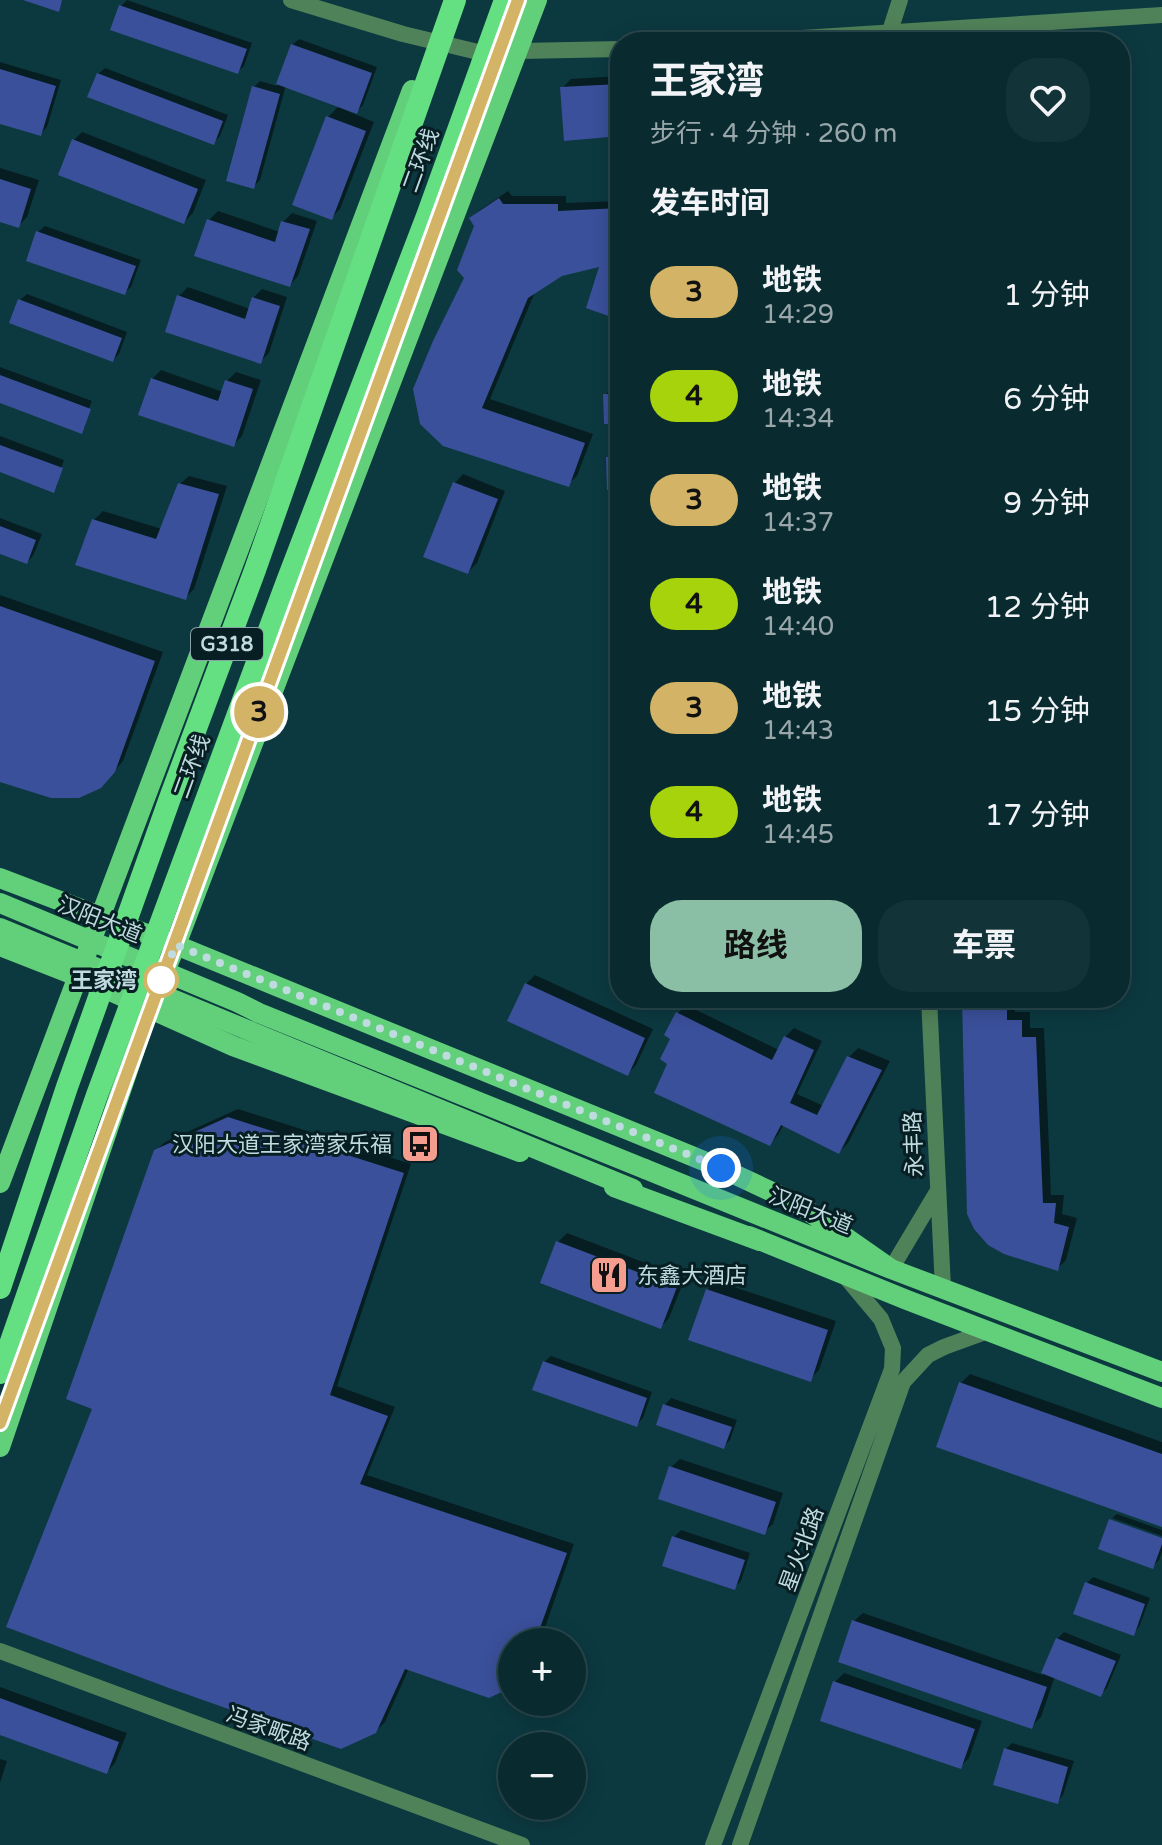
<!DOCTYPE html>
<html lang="zh">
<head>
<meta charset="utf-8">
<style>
  :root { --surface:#092b30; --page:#123338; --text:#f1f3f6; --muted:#99a7ab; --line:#29474c; --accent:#8abfa5 }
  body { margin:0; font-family:"Varela Round","Noto Sans SC",sans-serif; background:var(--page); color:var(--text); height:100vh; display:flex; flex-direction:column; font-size:30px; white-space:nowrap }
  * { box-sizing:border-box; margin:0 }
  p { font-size:26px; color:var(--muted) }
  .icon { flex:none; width:44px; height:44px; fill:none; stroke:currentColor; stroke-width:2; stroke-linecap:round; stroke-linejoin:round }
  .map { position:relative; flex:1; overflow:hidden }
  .side { position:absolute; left:610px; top:32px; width:520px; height:976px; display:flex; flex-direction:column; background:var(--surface); border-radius:32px; box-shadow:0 4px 20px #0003,0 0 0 2px var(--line) }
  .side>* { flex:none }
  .badge { padding:0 16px; border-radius:26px; font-size:28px; line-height:52px }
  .buttons { position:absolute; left:498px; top:1628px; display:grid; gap:16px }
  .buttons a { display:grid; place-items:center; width:88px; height:88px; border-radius:50%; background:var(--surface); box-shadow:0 4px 20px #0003,0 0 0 2px var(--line); font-size:40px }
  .you { position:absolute; width:40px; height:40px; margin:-20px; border:6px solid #fff; border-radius:50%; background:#1a73e8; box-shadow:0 0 0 12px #1a73e833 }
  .map>.badge { position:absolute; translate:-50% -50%; box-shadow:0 0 0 4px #fff }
  h2 { padding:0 40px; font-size:30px; line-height:72px }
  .round { display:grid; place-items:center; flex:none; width:84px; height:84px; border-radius:32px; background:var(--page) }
  .summary { display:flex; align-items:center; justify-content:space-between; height:136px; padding:0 40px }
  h1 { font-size:38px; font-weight:700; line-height:60px }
  .cta { display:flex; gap:16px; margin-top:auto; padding:16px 40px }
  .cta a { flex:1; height:92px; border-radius:32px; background:var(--accent); color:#111; font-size:32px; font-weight:700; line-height:92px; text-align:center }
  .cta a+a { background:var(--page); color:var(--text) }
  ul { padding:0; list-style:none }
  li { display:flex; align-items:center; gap:24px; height:104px; padding:0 40px }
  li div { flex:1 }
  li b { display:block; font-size:30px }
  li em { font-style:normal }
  li .badge { min-width:88px; font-weight:700; text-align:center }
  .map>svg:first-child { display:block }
</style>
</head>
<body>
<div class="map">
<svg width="1162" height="1845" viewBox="0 0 1162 1845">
  <rect width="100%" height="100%" fill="#0c3940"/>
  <path fill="#0007" d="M127 0 252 43 244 66 237 72 121 6Z
    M299 39 377 67 363 105 357 111 286 85 260 180 254 186V87L260 81 277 86 292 45Z
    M0 62 61 80 47 127 40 134 0 122Z
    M105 68 228 115 220 136 213 143 98 74Z
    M620 76V134L562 88 571 79Z
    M338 107 374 122 340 209 331 218 328 117Z
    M82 132 206 180 193 213 184 222 73 141Z
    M0 168 39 180 27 217 19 225 0 220Z
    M508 191 512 196H566V203L620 201V313L616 317 602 264 561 275 535 292 490 399 593 434 577 476 568 484 444 444 466 277 476 226 471 218 480 210Z
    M218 211 280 232 283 222 292 213 317 221 298 276 290 285 209 220Z
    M45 226 141 260 131 287 124 293 38 232Z
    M188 287 250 309 253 298 262 289 287 297 269 353 260 362 179 296Z
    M27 294 127 332 119 354 113 360 20 300Z
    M0 367 92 401 82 426H86L81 431 0 401Z
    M161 370 223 392 227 381 236 372 261 380 242 436 233 445 152 379Z
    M611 389H620V422L605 395Z
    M0 436 64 460 55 485H58L54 490 0 470Z
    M620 451V488L608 458 614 452Z
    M463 474 505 491 477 563 468 572 455 483Z
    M189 476 227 486 194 589 185 598 94 520 103 511 162 529 180 484Z
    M0 518 42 534 33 556 27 562 0 552Z
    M0 595 163 652 123 761 110 776 0 780Z
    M535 975 653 1029 636 1065 628 1074 526 984Z
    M964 998 1015 999V1012H1030V1028H1044L1051 1195H1064L1062 1214 1077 1218 1066 1260 1057 1269Z
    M686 1005 779 1050 785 1037 794 1028 822 1041 797 1094 824 1106 849 1057 858 1048 890 1061 848 1143 839 1152 784 1124 778 1135 769 1144 670 1064 677 1014Z
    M238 1109 411 1164 337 1386 395 1407 367 1475 574 1544 540 1642H512V1685L409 1668 385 1722 375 1732 94 1408 155 1151 165 1142Z
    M567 1233 685 1278 669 1318 661 1327 558 1242Z
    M716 1281 836 1321 819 1370 810 1379 707 1290Z
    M551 1356 652 1392 643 1418 636 1425 544 1362Z
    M970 1374 1162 1442V1524L961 1383Z
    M671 1398 737 1420 730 1440 724 1446 665 1405Z
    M680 1459 783 1493 773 1524 764 1532 671 1467Z
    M1117 1514 1162 1530V1536L1112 1518Z
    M1111 1519V1522L1162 1540V1552L1159 1560 1152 1567 1100 1548Z
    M681 1530 750 1553 741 1581 735 1587 665 1564 674 1537Z
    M1093 1577 1150 1598 1139 1627 1133 1634 1087 1583Z
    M863 1613 1043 1675 1057 1639 1064 1632 1121 1655 1107 1688 1101 1694 1055 1676 1041 1717 1032 1726 854 1621Z
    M844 1673 982 1721 969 1758 961 1766 835 1682Z
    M0 1687 127 1733 115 1763 107 1772 0 1733Z
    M1012 1743 1074 1761 1063 1795 1057 1802 1006 1749Z
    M0 1759 7 1761 0 1783Z"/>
  <path fill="#3b509b" d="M23 0H62L59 12Z
    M119 5 247 49 238 74 110 30Z
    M291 44 372 73 357 114 276 84Z
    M0 69 56 86 41 136 0 124Z
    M97 73 223 121 214 145 87 97Z
    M620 84V136L564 141 560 87Z
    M252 86 280 94 254 189 226 181Z
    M326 116 366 131 332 220 292 205Z
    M72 139 198 189 184 224 58 175Z
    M0 179 31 189 19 228 0 222Z
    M499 198 503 204H558V211L620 208V311L617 319 586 308 599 267 562 276 528 298 482 408 585 443 569 487 443 446 420 424 413 389 433 341 464 278 457 270 474 226 469 218Z
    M207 219 275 242 281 221 310 229 290 287 194 256Z
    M36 231 136 266 125 295 26 261Z
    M177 295 245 319 252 297 280 306 261 364 165 332Z
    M18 299 122 338 113 362 9 323Z
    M0 375 91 409 82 434 0 403Z
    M151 378 218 401 225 380 253 389 234 447 138 415Z
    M603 394H620V424H604Z
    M0 445 63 468 54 493 0 472Z
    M606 457H620V490H607Z
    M453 482 498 499 468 574 423 557Z
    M178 483 219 494 186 600 75 565 92 519 156 539Z
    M0 526 36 540 27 564 0 554Z
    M0 606 155 661 115 772 101 788 79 798H51L0 782Z
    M525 983 645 1038 628 1076 507 1021Z
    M962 998H991L992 1007H1007V1020H1022V1037H1036L1043 1203H1056L1054 1223 1069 1227 1058 1271 1004 1254 988 1245 974 1229 967 1214Z
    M676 1012 772 1060 784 1036 814 1050 790 1103 817 1115 847 1056 882 1070 839 1154 781 1125 770 1146 654 1093 667 1064 660 1059 670 1039 664 1035Z
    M228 1117 404 1173 330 1395 388 1416 360 1484 567 1553 535 1642H512V1687L489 1698 405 1669 376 1733 341 1749 169 1688 6 1627 92 1409 66 1399 154 1150Z
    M556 1241 677 1287 661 1329 540 1283Z
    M706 1289 828 1330 811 1382 688 1340Z
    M543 1361 647 1398 637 1427 532 1390Z
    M959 1382 1162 1454V1527L936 1447Z
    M663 1404 732 1427 724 1449 656 1425Z
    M669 1466 776 1502 765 1535 658 1499Z
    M1109 1519 1162 1538V1544L1153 1569 1098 1549Z
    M672 1536 745 1560 735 1590 662 1566Z
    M1085 1582 1145 1604 1134 1636 1073 1614Z
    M852 1620 1047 1687 1032 1729 838 1662Z
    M1056 1638 1116 1661 1101 1697 1041 1673Z
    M833 1681 975 1729 961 1769 820 1721Z
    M0 1698 119 1742 107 1774 0 1735Z
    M1004 1748 1068 1767 1058 1804 993 1785Z"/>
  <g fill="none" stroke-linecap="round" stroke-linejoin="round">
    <path stroke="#508259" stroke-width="16" d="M889 42V34L900 0
      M929 998 943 1288
      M891 1269 937 1192
      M0 1651 522 1845"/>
    <path stroke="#508259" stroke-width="16" d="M291 0 403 34 478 52 620 49
      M739 42 1162 15
      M713 1845 892 1369 893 1348 881 1319 845 1276
      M740 1845 903 1382 928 1355 944 1347 988 1331"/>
    <path stroke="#62d07b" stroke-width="20" d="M0 878 176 945 721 1168 798 1204 891 1269
      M0 946 79 977 233 1046 520 1152
      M645 1169 891 1269 1162 1372
      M0 1183 412 90
      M614 1187 760 1241
      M749 1236 907 1300 1162 1398
      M0 1447 149 1008 176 945 537 0"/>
    <path stroke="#62d07b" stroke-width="20" d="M0 903 237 1002 259 1013 645 1169
      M0 928 633 1189"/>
    <path stroke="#64df82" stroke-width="22" d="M0 1288 67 1087 170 798 255 570 455 0
      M0 1373 97 1095 286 584 427 216 505 0"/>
  </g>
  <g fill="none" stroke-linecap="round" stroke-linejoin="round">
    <defs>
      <path id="line" d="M0 1423 518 0"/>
    </defs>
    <use href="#line" stroke="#fff" stroke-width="18"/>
    <use href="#line" stroke="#d3b466" stroke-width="12"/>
    <path stroke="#bfdbe0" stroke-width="8" stroke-dasharray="0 14.4" d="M161 980 158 987 176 945 721 1168"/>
  </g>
  <defs>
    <symbol id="bus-square" viewBox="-11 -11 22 22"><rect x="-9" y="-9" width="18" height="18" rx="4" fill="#f59d8f" stroke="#071e22"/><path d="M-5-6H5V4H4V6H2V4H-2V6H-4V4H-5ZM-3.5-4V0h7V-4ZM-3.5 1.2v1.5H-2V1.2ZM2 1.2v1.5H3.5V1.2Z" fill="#111"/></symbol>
    <symbol id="restaurant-square" viewBox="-11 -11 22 22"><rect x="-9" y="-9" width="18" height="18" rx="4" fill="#f59d8f" stroke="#071e22"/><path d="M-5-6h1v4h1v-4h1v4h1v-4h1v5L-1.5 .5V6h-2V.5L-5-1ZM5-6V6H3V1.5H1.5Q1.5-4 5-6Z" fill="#111"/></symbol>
  </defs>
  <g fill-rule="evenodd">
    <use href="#bus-square" x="398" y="1122" width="44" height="44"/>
    <use href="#restaurant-square" x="587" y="1253" width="44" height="44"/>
  </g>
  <circle fill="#fff" stroke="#d3b466" stroke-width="4" cx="161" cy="980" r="16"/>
  <g text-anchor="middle" stroke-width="6" stroke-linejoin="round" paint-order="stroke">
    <rect fill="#071e22" stroke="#88a2a7" stroke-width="2" x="191" y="628" width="72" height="32" rx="6"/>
    <g font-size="20" font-weight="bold" fill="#bfdbe0">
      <text x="227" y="651">G318</text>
    </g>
    <g font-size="22" fill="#bfdbe0" stroke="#071e22">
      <text transform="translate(420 160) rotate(-70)" y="8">二环线</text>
      <text transform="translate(191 766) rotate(-70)" y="8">二环线</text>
      <text transform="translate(100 919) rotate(22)" y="8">汉阳大道</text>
      <text transform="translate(913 1144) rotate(-92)" y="8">永丰路</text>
      <text transform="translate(811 1210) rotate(22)" y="8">汉阳大道</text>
      <text transform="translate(801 1549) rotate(-70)" y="8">星火北路</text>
      <text transform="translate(269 1728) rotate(20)" y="8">冯家畈路</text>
    </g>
    <g font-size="22" font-weight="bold" fill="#bfdbe0" stroke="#071e22" text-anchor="end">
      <text x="137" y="988">王家湾</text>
    </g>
    <g font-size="22" fill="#bfdbe0" stroke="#071e22" text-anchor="end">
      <text x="392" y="1152">汉阳大道王家湾家乐福</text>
      <text x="637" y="1283" text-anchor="start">东鑫大酒店</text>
    </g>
  </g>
</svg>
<div class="buttons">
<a>+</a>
<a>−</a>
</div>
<div class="you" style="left:721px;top:1168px"></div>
<b class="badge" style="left:259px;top:712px;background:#d3b466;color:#111">3</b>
<section class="side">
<div class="summary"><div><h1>王家湾</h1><p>步行 · 4 分钟 · 260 m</p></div><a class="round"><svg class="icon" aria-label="heart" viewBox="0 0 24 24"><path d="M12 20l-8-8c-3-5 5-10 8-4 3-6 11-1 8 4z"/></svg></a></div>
<h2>发车时间</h2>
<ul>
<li><span class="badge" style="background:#d3b466;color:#111">3</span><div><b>地铁</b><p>14:29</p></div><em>1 分钟</em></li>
<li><span class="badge" style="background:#a6d30b;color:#111">4</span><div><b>地铁</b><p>14:34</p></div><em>6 分钟</em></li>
<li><span class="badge" style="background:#d3b466;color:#111">3</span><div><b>地铁</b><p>14:37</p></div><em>9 分钟</em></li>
<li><span class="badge" style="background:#a6d30b;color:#111">4</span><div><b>地铁</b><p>14:40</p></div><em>12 分钟</em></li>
<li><span class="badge" style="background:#d3b466;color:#111">3</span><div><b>地铁</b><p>14:43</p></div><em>15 分钟</em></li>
<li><span class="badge" style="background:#a6d30b;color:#111">4</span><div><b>地铁</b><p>14:45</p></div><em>17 分钟</em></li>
</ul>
<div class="cta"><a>路线</a><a>车票</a></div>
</section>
</div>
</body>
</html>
